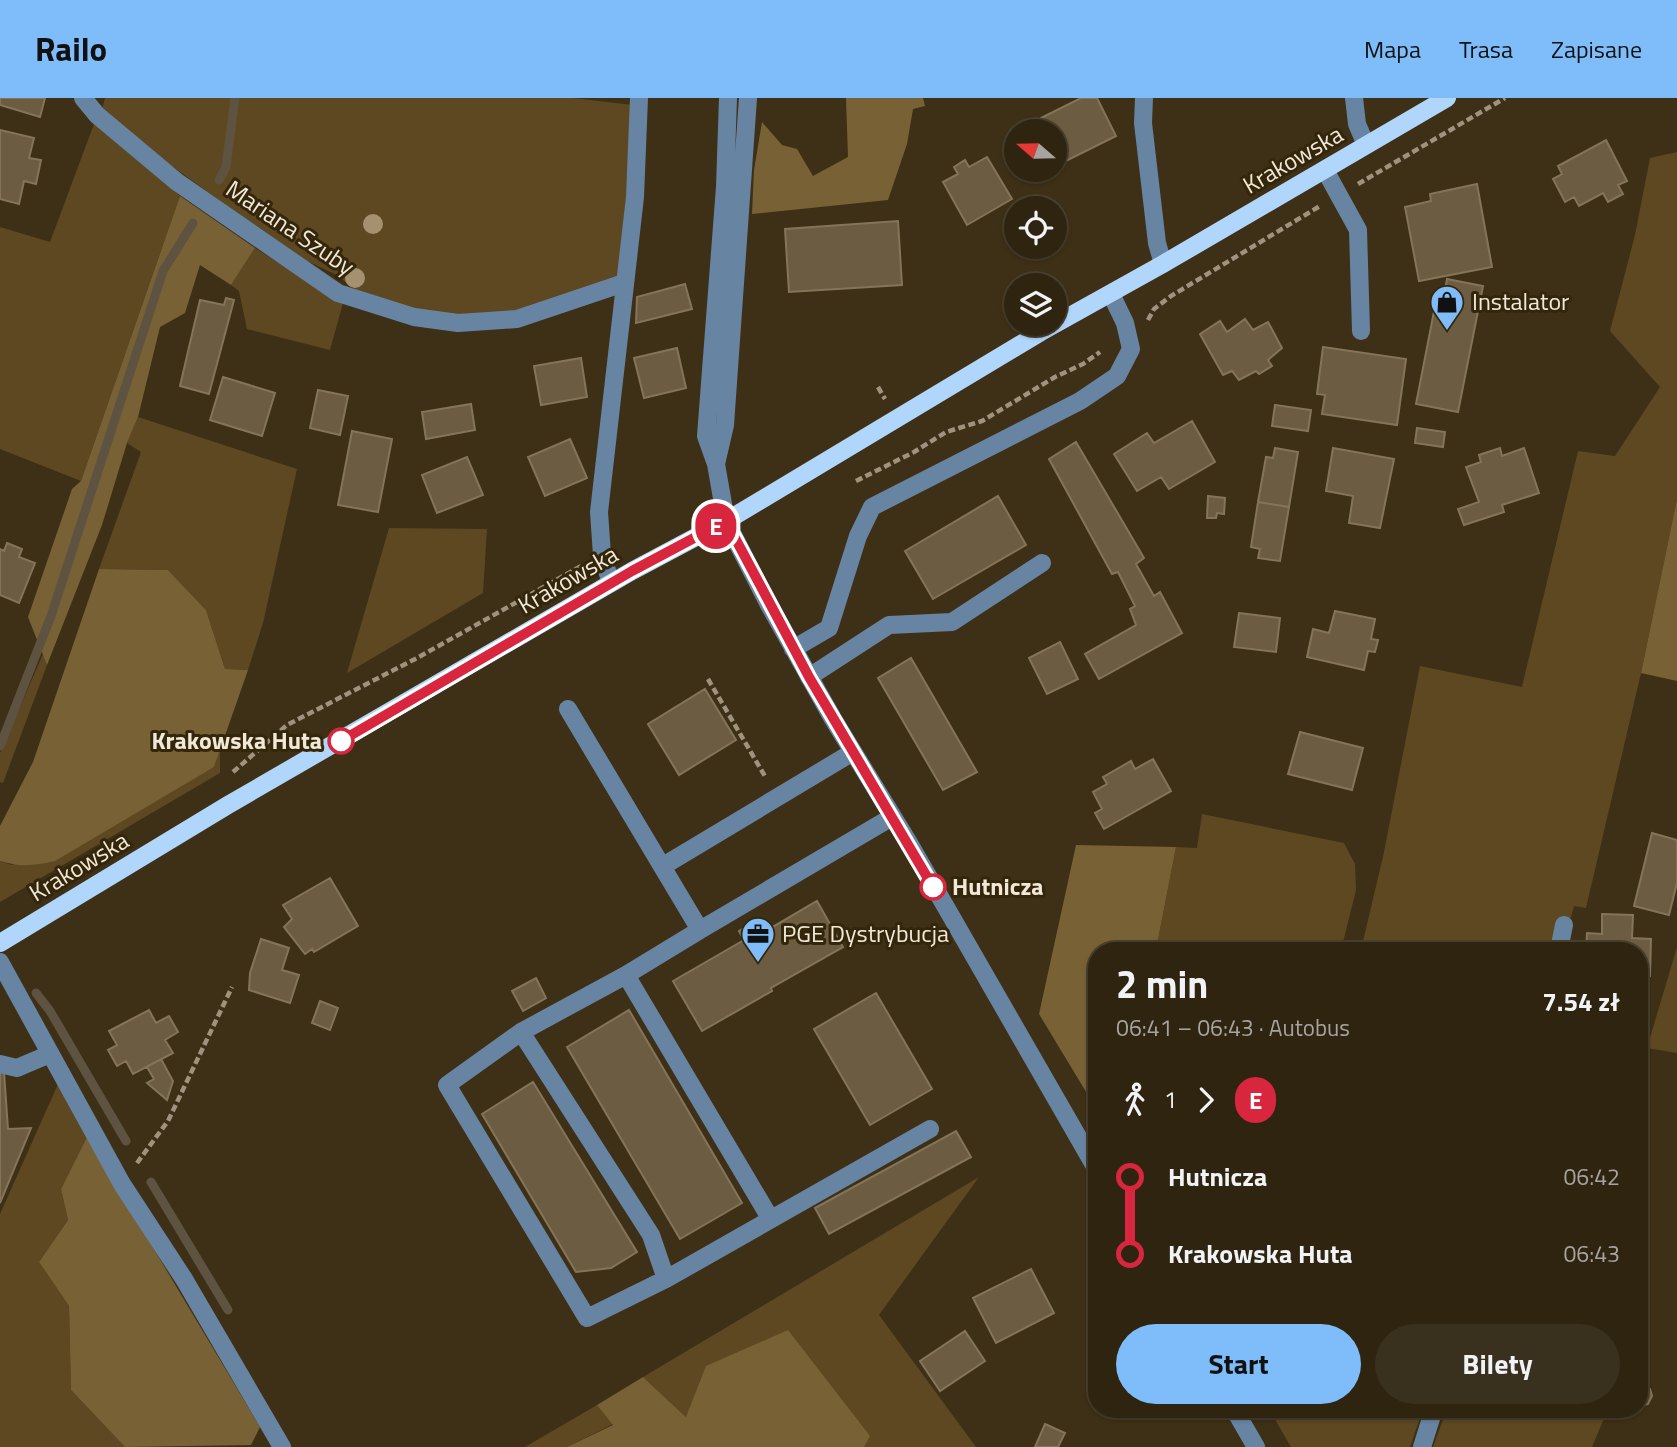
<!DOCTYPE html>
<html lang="pl">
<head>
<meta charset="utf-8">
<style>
  :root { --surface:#2e2410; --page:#3a301e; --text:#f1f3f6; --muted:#a7a49f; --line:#494130; --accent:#7ebdf9 }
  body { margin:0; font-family:"Titillium Web",sans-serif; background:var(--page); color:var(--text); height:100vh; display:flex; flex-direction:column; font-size:26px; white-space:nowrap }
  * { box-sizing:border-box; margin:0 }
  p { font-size:23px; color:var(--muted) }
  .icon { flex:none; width:38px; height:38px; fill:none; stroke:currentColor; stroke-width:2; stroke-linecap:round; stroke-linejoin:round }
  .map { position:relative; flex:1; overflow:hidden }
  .drawer { position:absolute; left:1088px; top:844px; width:560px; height:476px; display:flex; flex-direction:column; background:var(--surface); border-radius:28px; box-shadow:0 2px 5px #0004,0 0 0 2px var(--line) }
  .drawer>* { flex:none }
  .badge { padding:0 14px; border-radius:23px; font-size:24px; line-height:46px }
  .needle { width:46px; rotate:290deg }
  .fabs { position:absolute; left:1004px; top:21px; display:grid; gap:14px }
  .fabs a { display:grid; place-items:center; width:63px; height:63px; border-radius:50%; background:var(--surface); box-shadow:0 2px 5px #0004,0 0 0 2px var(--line); font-size:35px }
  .map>.badge { position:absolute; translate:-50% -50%; box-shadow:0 0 0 4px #fff }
  .legs { display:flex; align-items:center; gap:10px; height:77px; padding:0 28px; font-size:23px }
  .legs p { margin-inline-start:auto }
  .headline { display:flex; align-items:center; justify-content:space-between; height:119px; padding:0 28px }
  h1 { font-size:38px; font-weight:700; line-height:52px }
  .primary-button { display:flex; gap:14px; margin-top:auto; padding:14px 28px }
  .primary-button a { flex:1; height:80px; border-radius:42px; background:var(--accent); color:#111; font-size:28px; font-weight:700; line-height:80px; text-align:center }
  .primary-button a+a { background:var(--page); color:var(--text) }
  ul { padding:0 28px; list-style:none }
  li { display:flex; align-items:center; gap:24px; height:77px; font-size:26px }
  li i { display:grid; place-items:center; width:10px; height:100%; margin:0 9px; background:currentColor }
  li i::after { content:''; width:18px; height:18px; margin:-9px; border:5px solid; border-radius:50%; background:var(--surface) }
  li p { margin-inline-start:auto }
  li:first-child i { background:linear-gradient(#0000 50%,currentColor 0) }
  li:last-child i { background:linear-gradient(currentColor 50%,#0000 0) }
  header { display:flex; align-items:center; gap:42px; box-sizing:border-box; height:98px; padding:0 35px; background:var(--accent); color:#111 }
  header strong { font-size:33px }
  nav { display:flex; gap:38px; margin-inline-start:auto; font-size:24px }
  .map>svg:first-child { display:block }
</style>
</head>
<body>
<header>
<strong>Railo</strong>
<nav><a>Mapa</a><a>Trasa</a><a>Zapisane</a></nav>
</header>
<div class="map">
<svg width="1677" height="1349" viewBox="0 0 1677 1349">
  <rect width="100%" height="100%" fill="#3e3016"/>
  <path fill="#5d4822" d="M105 0H573L633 7 620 181 522 212 470 218 426 215 358 194 337 177 292 156 101 16Z
    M94 26 180 98 81 383 0 351V129L50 144Z
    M1677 54V401L1641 575 1586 810 1574 808 1562 852H1361L1384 754 1420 568 1522 589 1578 353 1615 358 1660 289 1610 233 1635 137 1650 60Z
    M255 150 343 205 330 252 247 231 239 193 231 187Z
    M138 319 297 371 263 525 248 572 225 571 206 512 168 472 99 471 141 354 127 345Z
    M389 430 487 431 483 495 347 575Z
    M43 556 47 567 3 685 0 684V655Z
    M220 651V675L0 804V763L12 767 214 669Z
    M1202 716 1344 745 1355 766 1356 792 1341 852H1156L1176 749 1197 750Z
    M1677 849V955L1647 950Z
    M59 984 87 1039 61 1091 68 1122 39 1164 69 1208 71 1292 125 1349H0V1116Z
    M979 1079 879 1217 976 1349H864L870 1337 686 1319 643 1279Z
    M597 1307 613 1326 567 1349H525Z
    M1269 1311H1423L1410 1349H1291Z
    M1447 1311H1608L1592 1349H1433Z"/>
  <path fill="#796136" d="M846 0H923L925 8 913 11 907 46 888 102 752 116 754 72 762 24 782 47 797 51 813 78 848 59Z
    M180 98 255 150 231 187 200 167 185 215 160 229 138 319 127 345 102 427 47 567 28 519 72 391 81 383Z
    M1677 401V583L1641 575Z
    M99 471 168 472 206 512 225 571 248 572 214 669 55 763C34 768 20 769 0 763V728L33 664Z
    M1076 747 1176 749 1156 852H1097V1012L1039 916Z
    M87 1039 260 1329 251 1347 125 1349 71 1292 69 1208 39 1164 68 1122 61 1091Z
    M788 1232 870 1338 864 1349H567L613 1327 597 1307 643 1279 686 1319 706 1268Z"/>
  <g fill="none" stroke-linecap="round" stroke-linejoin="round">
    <path stroke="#5e5341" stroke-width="9" d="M219 82 226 69 235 0
      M0 648 51 518 163 173 193 125
      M36 895 50 913 126 1043
      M151 1084 228 1212"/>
  </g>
  <path fill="#6c5c41" stroke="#857459" stroke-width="2" d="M0 0H45L40 19 0 7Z
    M1081 0H1097L1116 38 1064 64 1055 47V33H1048L1041 20Z
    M0 32 34 40 29 60 41 62 36 86 24 83 19 106 0 101Z
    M1606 42 1627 83 1618 87 1623 96 1608 104 1603 95 1579 108 1574 99 1565 104 1553 81 1562 76 1558 68Z
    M987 59 1012 101 967 127 943 84 958 76 954 69 965 62 969 69Z
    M1477 86 1492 169 1419 183 1405 109 1431 103 1430 96Z
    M898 123 902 187 789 194 785 131Z
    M1447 181 1483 188 1458 314 1416 306 1436 203 1443 204Z
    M685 186 692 211 636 225 637 199Z
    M226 200 234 202 209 296 180 288 200 202 224 207Z
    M1245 221 1253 232 1268 224 1282 250 1268 262 1272 268 1259 276 1256 273 1239 282 1232 273 1223 277 1200 236 1220 223 1227 234Z
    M1323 249 1406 261 1397 327 1322 316 1325 297 1317 296Z
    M677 250 686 290 644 300 634 260Z
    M581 260 587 299 541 307 534 268Z
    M223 279 275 295 262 338 210 322Z
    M318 292 348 298 340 337 310 330Z
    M471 306 475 332 426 341 422 314Z
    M1275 307 1311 312 1308 333 1272 328Z
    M1192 323 1215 364 1169 391 1161 379 1137 393 1114 356 1147 335 1154 345Z
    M1417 330 1445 334 1443 349 1415 345Z
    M352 333 392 341 378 414 338 407Z
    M570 341 587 380 545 398 528 359Z
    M1076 344 1144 460 1136 466 1154 498 1160 494 1182 535 1099 581 1085 556 1136 527 1130 511 1135 508 1118 474 1112 476 1049 361Z
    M1275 350 1298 354 1289 409 1258 404 1266 359 1273 360Z
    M1333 350 1394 361 1380 430 1349 425 1353 398 1326 393Z
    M1500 350 1502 358 1524 350 1539 395 1502 407 1504 414 1464 427 1458 411 1479 404 1466 369 1481 364 1479 357Z
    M467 359 483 397 437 415 422 377Z
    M998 398 1026 447 933 501 905 453Z
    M1208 398 1225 400 1224 416 1217 415 1216 420H1207Z
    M1258 404 1289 409 1280 463 1258 460 1260 451 1251 449Z
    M7 445 22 451 19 459 35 465 19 505 0 497V451L4 453Z
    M1335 513 1375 521 1371 541 1378 542 1375 554 1368 553 1364 572 1307 559 1313 531 1329 535Z
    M1239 515 1280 520 1276 554 1234 549Z
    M1060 544 1078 581 1047 596 1029 560Z
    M911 560 977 674 943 692 878 580Z
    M705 591 736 642 679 677 648 626Z
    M1300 634 1363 650 1352 692 1288 676Z
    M1153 661 1171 693 1104 731 1095 715 1102 711 1093 694 1107 686 1103 679 1131 663 1135 671Z
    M1652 735 1677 742V785L1669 817 1634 808Z
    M330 780 358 828 314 854 312 851 305 856 284 829 292 821 283 807Z
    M817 803 843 849 771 890 772 893 702 933 673 883 744 842 739 833 752 825 759 837Z
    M1602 816 1633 817 1632 840 1651 841 1650 878H1640V852H1586L1587 835 1602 836Z
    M261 841 289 850 282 872 299 877 290 905 249 892 250 875Z
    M536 880 546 900 523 913 512 893Z
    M876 895 932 991 870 1027 814 931Z
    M320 903 338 910 330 932 312 925Z
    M149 912 156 925 169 918 178 934 165 942 173 955 133 976 126 963 117 968 108 952 117 947 109 933Z
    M629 912 742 1105 680 1141 567 949Z
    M161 961 173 983 167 1002 147 985 154 981 147 969Z
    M4 974 8 1031 31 1030 0 1105V975Z
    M533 984 637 1154 611 1170 576 1174 482 1016Z
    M956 1033 971 1059 829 1136 815 1110Z
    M1031 1171 1054 1215 996 1245 973 1200Z
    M965 1233 985 1263 940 1293 920 1263Z
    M1640 1287 1650 1291 1652 1298 1648 1306 1641 1308Z
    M1045 1326 1065 1335 1058 1349H1035Z"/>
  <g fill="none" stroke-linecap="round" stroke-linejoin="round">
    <path stroke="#9f937f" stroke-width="4.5" stroke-dasharray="7 3.5" stroke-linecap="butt" d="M1358 86 1505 0
      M1148 222 1154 211 1171 198 1320 108
      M878 289 885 301
      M856 383 914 354 946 334 982 323 1055 279 1083 266 1100 254
      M708 581 766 680
      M233 674 287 627 417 560 583 467
      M137 1065 168 1023 232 889"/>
    <path stroke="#6785a3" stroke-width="18" d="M83 0 97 17 177 84 338 195 414 219 458 225 517 221 624 185
      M728 0 725 89 706 338 716 366 726 423 768 505 833 621 909 745 1097 1072
      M1144 0 1143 25 1157 145 1163 166
      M1354 0 1357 26 1366 47
      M1325 72 1358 132 1361 233
      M716 366 725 327 748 0
      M611 485 602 457 599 414 635 99 639 0
      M793 551 829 530 858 438 872 409 1080 303 1117 278 1131 251 1125 225 1111 196
      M809 579 889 527 952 524 1042 465
      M568 611 700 832 626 877 770 1120
      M663 768 853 654
      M700 832 892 719
      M1559 852 1564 827
      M0 864 122 1086 184 1181 282 1349
      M626 877 521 934 447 987 587 1220 666 1181 930 1031
      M521 934 651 1137 666 1181
      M0 966 17 970 50 956
      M1234 1311 1256 1349
      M1422 1349 1434 1311"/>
    <path stroke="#b1d6fb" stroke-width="18" d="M0 845 228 707 632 473 726 423 1041 234 1163 166 1447 0"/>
  </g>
  <g fill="#a59170">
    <circle cx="373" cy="126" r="10"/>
    <circle cx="355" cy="180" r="10"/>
  </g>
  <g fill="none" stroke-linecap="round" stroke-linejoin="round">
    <defs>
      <path id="line-1" d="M341 643 632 473 726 423 809 579 933 789"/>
    </defs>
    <use href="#line-1" stroke="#fff" stroke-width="16"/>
    <use href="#line-1" stroke="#d7263d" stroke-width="10"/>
  </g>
  <defs>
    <symbol id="shop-pin" viewBox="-11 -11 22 30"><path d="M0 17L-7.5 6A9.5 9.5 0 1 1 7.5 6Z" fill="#7ebdf9" stroke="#34260b"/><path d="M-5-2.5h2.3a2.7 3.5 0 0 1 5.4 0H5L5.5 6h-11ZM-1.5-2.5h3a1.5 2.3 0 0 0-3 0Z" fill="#111"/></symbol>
    <symbol id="office-pin" viewBox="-11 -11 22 30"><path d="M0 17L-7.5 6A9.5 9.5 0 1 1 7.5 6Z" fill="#7ebdf9" stroke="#34260b"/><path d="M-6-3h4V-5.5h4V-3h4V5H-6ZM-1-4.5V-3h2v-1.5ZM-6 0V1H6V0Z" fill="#111"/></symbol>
  </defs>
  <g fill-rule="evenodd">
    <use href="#shop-pin" x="1428" y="185" width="38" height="52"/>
    <use href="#office-pin" x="739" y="817" width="38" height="52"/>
  </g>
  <g fill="#fff" stroke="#d7263d" stroke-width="3.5">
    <circle cx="341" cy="643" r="12"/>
    <circle cx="933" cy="789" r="12"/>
  </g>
  <g text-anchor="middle" stroke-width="6" stroke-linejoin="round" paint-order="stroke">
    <g font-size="24" fill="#f1e8d8" stroke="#34260b">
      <text transform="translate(1293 62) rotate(-30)" y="8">Krakowska</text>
      <text transform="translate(290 130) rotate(34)" y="8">Mariana Szuby</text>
      <text transform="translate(568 482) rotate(-30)" y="8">Krakowska</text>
      <text transform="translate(79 769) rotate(-31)" y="8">Krakowska</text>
    </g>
    <g font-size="24" fill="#f1e8d8" stroke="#34260b" text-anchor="start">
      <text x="1472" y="212">Instalator</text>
      <text x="782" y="844">PGE Dystrybucja</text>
    </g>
    <g font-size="24" font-weight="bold" fill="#f1e8d8" stroke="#34260b" text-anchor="end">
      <text x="322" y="651">Krakowska Huta</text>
      <text x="952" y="797" text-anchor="start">Hutnicza</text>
    </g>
  </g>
</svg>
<div class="fabs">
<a><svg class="needle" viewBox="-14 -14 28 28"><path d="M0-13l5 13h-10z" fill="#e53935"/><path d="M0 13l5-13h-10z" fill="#a7a49f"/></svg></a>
<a><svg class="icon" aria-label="locate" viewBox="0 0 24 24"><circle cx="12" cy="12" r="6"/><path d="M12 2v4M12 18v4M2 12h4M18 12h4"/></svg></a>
<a><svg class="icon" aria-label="layers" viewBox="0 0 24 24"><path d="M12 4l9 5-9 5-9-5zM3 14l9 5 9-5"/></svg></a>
</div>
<b class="badge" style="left:716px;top:428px;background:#d7263d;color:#fff">E</b>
<section class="drawer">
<div class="headline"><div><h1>2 min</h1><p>06:41 – 06:43 · Autobus</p></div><b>7.54 zł</b></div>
<div class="legs"><svg class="icon" aria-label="walk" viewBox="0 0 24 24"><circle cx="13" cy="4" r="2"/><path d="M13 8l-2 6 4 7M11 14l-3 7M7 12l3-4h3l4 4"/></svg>1<svg class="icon" aria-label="forward" viewBox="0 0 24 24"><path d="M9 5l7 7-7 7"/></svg><b class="badge" style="background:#d7263d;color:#fff">E</b></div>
<ul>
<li><i style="color:#d7263d"></i><b>Hutnicza</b><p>06:42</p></li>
<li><i style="color:#d7263d"></i><b>Krakowska Huta</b><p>06:43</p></li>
</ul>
<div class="primary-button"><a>Start</a><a>Bilety</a></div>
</section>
</div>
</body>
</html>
